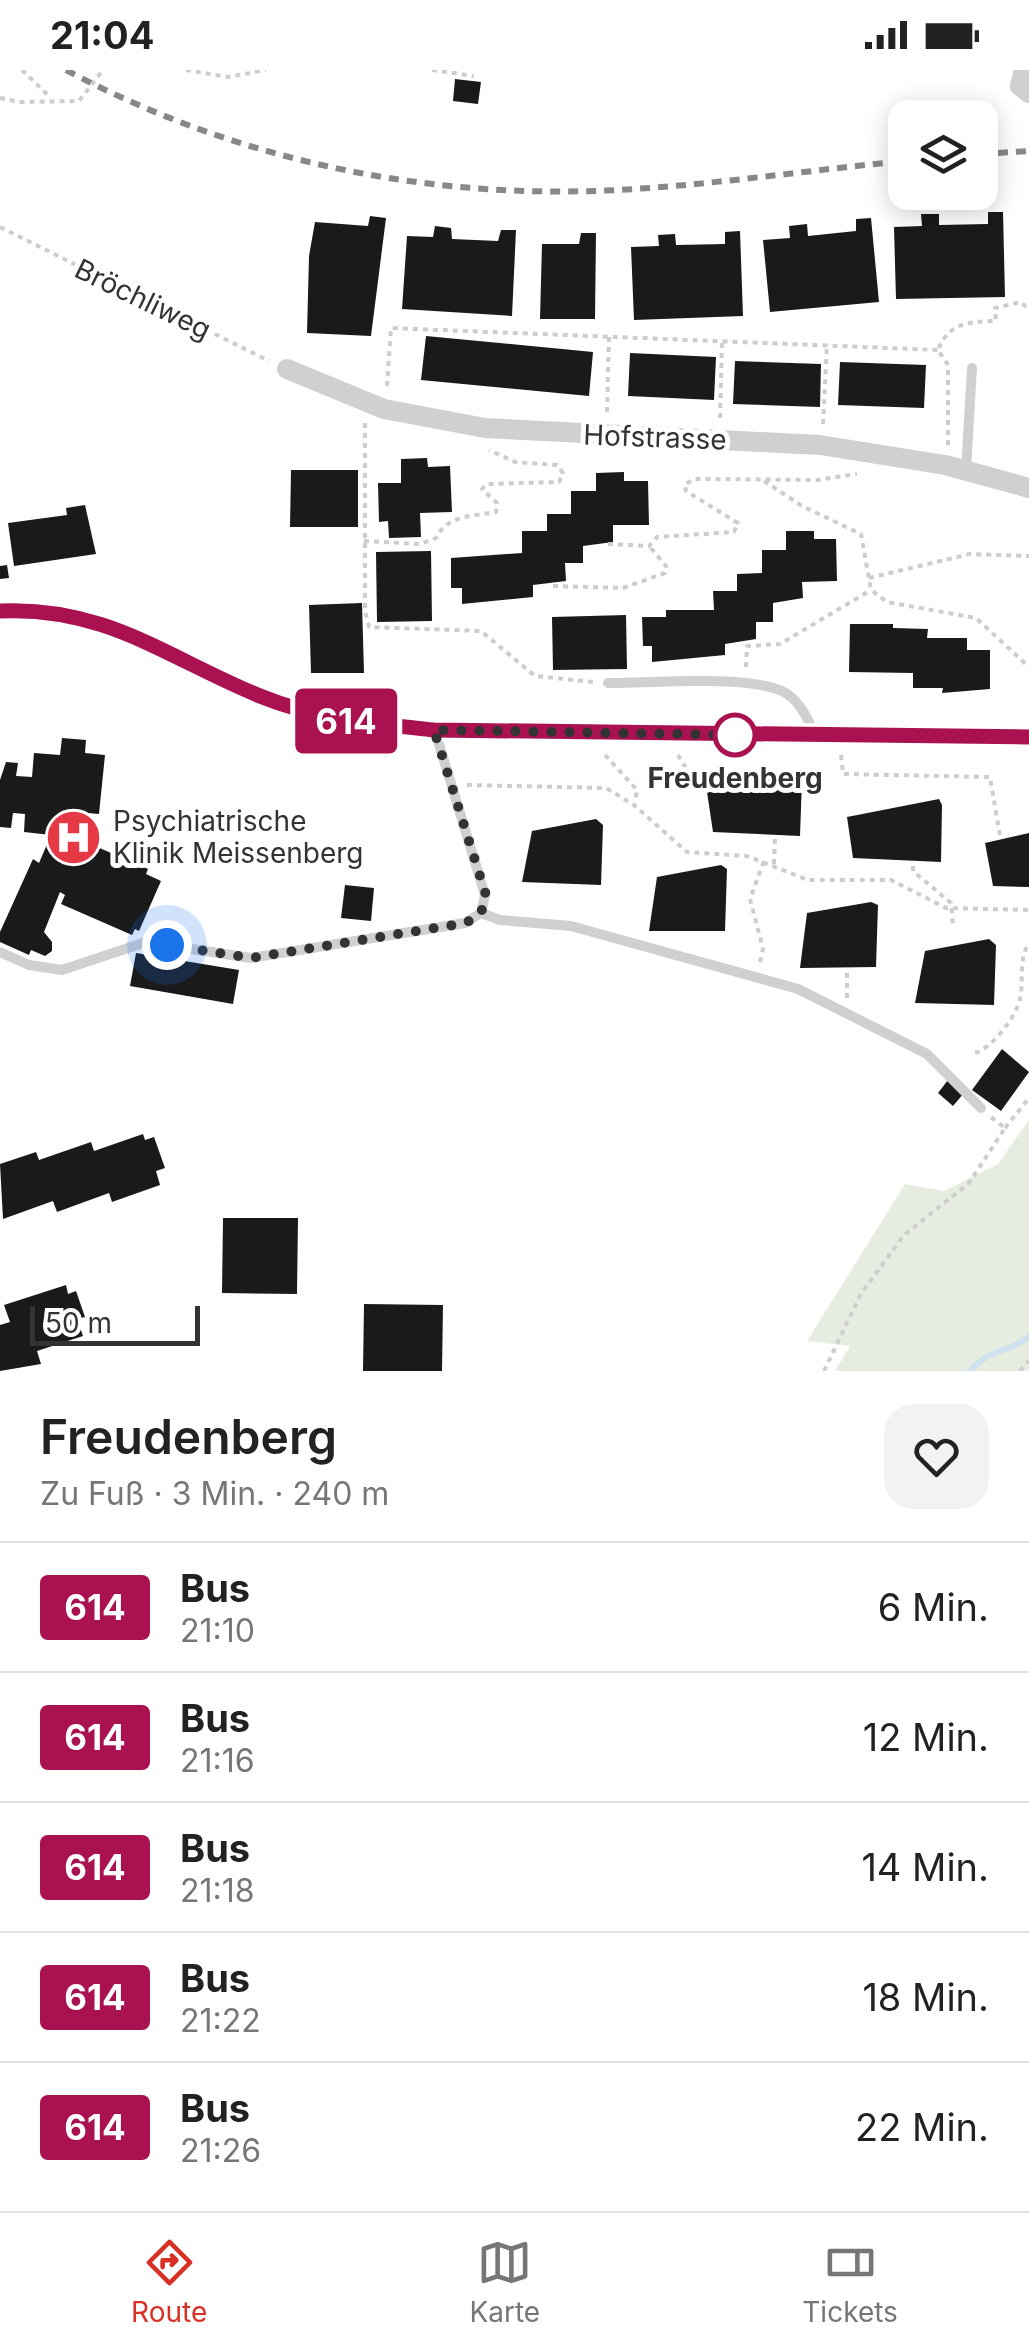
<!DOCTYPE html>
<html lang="de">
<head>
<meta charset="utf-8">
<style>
  :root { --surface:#fff; --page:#f2f2f2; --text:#222; --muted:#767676; --line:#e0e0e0; --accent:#d93025 }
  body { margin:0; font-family:Inter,sans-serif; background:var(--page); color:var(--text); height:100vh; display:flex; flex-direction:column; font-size:38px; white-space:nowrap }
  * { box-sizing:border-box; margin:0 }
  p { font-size:32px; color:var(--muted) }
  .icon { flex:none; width:55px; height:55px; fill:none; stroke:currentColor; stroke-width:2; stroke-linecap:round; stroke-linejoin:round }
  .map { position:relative; height:1301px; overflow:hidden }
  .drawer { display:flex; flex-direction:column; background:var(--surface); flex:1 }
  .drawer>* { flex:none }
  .badge { padding:0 20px; border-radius:8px; font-size:35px; line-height:65px }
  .fabs { position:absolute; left:888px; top:30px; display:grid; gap:20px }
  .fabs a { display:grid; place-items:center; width:110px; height:110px; border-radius:20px; background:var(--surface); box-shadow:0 5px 25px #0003; font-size:50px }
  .scale { position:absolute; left:30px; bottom:25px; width:170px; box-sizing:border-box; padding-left:10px; border:5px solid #333; border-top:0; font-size:28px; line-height:35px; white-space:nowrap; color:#333; -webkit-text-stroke:8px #fff; paint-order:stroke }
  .you { position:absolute; width:50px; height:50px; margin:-25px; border:8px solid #fff; border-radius:50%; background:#1a73e8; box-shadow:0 0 0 15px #1a73e833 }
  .map>.badge { position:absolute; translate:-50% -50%; box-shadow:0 0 0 5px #fff }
  .round { display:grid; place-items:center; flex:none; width:105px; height:105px; border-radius:30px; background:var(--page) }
  .headline { display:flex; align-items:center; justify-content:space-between; height:170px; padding:0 40px }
  h1 { font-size:48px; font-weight:600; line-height:75px }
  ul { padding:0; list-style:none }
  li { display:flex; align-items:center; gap:30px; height:130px; padding:0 40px; border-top:2px solid var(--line) }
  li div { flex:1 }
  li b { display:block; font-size:38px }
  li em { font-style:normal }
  li .badge { min-width:110px; font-weight:700; text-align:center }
  .status { display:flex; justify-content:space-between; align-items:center; height:70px; padding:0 50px; background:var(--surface); direction:ltr }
  .status svg { height:28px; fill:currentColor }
  .dock { display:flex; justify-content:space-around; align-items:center; height:140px; border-top:2px solid var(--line); background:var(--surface); font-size:28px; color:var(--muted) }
  .dock a { display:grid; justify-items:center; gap:5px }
  .dock .on { color:var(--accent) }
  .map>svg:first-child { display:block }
</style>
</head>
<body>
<div class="status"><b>21:04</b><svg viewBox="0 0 49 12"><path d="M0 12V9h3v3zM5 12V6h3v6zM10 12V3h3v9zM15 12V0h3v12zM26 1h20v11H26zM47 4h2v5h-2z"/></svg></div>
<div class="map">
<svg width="1029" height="1301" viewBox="0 0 1029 1301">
  <rect width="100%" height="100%" fill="#fff"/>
  <path fill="#e6ecdf" d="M1029 1050V1301H835L850 1276 807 1271 905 1114 944 1121 998 1094Z"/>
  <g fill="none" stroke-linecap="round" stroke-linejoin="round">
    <path stroke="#cfe2ee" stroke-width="6" d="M970 1301C992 1276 1007 1285 1029 1266"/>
  </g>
  <path fill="#1a1a1a" d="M455 9 481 12 478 34 453 31Z
    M988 142H1003L1005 227 896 229 894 157 922 156 921 144H939V155L988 154Z
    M370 146 386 148 371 266 307 263 309 186 315 152 368 156Z
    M871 148 879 232 770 242 763 170 790 168 789 156 807 154 808 166 856 161V149Z
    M435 156 451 158 452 169 498 171 501 160H516L512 246 402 239 407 166 433 167Z
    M740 161 743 246 634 250 631 177 659 176 658 165 675 164 676 175 725 174V162Z
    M581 163H596L595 249H540L542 174H579Z
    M426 266 593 282 589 326 421 310Z
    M630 283 716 287 714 330 628 326Z
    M735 291 821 294 820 337 733 334Z
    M840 292 926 295 924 338 838 335Z
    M427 388 428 397 450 396 452 442 420 443 421 467 389 468 388 451 379 452 378 413H401V389Z
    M291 400H358V457H290Z
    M624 402V411H648L649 455H613V472L583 476V493H565L566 511 533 515V527L462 534V518H451V488L522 483V461H547V444H571V421H596V403Z
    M85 435 96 484 14 496 8 453 67 445 66 438Z
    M786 461H814V469H836L837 511 802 512 803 528 773 533V552H756V569L725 574V585L652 592V576H643L642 547H666V540H714L713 521H737V504L762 503V480H786Z
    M431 481 432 551 377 552 376 482Z
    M7 495 9 508 0 509V496Z
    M362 533 364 603H311L309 535Z
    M626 545 627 599 553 600 552 547Z
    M850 554H893V558L928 559 927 568H967V580H990V619L942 623 943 618H913V603L849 602Z
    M62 668 86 670 85 683 105 685 99 744 76 742 75 746H66L64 773 91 785 95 776 148 799 146 804 161 811 139 861 135 859 132 865 61 834 65 825 60 822 44 862 52 872V881L45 886 31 880 29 885 0 872V862L33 789 39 793 51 765 24 762 25 744 13 743 11 758 0 757V710L6 692 18 693 16 706 32 707 34 683 60 685Z
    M798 704 802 709 800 766 713 762 707 722Z
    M939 729 942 735 941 792 853 788 847 747Z
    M596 749 603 755 601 815 522 812 532 761Z
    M1029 763V817L993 816 985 773Z
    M721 795 727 799 725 861H649L657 807Z
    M345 815 374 818 371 851 341 848Z
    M871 832 878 835 876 897 800 898 807 843Z
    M989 869 996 875 994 935 915 933 925 881Z
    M136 883 239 900 233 934 130 916Z
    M1002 979 1029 1002 1001 1041 972 1020Z
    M948 1010 964 1023 953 1036 938 1023Z
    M143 1064 145 1070 154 1067 165 1098 156 1101 160 1115 112 1132 109 1123 57 1142 53 1131 3 1149 0 1094 36 1082 39 1090 91 1072 94 1081Z
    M223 1148H298L297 1224 222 1223Z
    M66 1215 68 1224 76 1221 85 1247 77 1249 83 1266 37 1281 41 1294 0 1301V1255L10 1252 4 1235Z
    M364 1234 443 1235 442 1301H363Z"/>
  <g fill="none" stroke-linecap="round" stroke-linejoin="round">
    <path stroke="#cdcdcd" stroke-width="4" stroke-dasharray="5 5" stroke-linecap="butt" d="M22 0 51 28
      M186 0 228 7 266 0
      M432 0 474 6
      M0 28 20 32 79 31 103 0
      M0 157 269 291
      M387 316 391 258 938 280
      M607 342 609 266
      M720 348 722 270
      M365 353V541L369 557 481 561 535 606 593 612
      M823 354 827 274
      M948 375V295L938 280C949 252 969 252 996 251L995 238 1021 232 1029 240
      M764 411 802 436 861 464 871 520 887 532 976 548 1029 597
      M364 471 420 474 436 468C447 445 473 446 496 442L497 433 482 419 487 414 559 412 563 403 557 395 515 392 489 380
      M608 474 649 476 657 467 734 462 738 453 686 421 685 414 695 409 818 410 857 404
      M869 508 970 484 1029 486
      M553 516 623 518 665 503 666 496 649 476
      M746 597 747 576 780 574 871 520
      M605 685 637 720 635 732
      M678 685 687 700 722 702 724 714
      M841 685 843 704 990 707 1000 766
      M467 715 606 718 634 735 687 782 747 786 808 810H891L946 838 1029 840
      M774 794 775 768
      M913 796V801L951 833 953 855
      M760 892 763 879 750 829 764 791
      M847 928V902
      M975 983C992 978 1016 947 1020 929 1024 910 1018 890 1029 873
      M1005 1058 1029 1028
      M824 1301 861 1224 903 1166 969 1113 1005 1058 991 1047
      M1020 1301 1029 1291"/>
    <path stroke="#d0d0d0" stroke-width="10" d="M966 400 972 298
      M608 613C650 613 746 605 782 621 799 629 808 649 815 665
      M481 843 500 850 571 856 798 919 927 984 981 1038
      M0 882 29 895 62 900 146 872 251 888 465 853 481 843 485 825 435 661"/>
    <path stroke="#d0d0d0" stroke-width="20" d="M1024 0 1020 16 1029 23
      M287 299 384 339 485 358 820 375 945 395 1029 418
      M0 541C107 536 167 588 261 627 316 649 376 654 435 660L1029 667"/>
    <path stroke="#888" stroke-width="6" stroke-dasharray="10 8" stroke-linecap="butt" d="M66 0C235 90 425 130 617 120 713 115 809 100 905 91
      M980 84 1029 81"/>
  </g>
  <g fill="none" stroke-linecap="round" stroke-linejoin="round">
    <defs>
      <path id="line" d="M0 541C106 536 167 588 260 626 316 649 376 654 434 660L1029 667"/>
    </defs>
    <use href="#line" stroke="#fff" stroke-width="22"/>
    <use href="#line" stroke="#aa1150" stroke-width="15"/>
    <path stroke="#333" stroke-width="10" stroke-dasharray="0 18" d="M167 875 251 888 466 853 481 843 486 825 434 660 735 665"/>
  </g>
  <defs>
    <symbol id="hospital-disc" viewBox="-11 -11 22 22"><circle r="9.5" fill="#e63946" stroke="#fff"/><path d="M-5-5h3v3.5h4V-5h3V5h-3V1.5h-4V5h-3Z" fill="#fff"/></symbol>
  </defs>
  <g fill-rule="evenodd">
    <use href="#hospital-disc" x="42" y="736" width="63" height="63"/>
  </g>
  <circle fill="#fff" stroke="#aa1150" stroke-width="5" cx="735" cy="665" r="20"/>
  <g text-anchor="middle" stroke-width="10" stroke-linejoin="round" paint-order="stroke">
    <g font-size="28" fill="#333" stroke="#fff">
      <text transform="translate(143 229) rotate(26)" y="10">Bröchliweg</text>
      <text transform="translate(655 367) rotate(2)" y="10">Hofstrasse</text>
    </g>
    <g font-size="28" font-weight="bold" fill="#333" stroke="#fff">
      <text x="735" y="718">Freudenberg</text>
    </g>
    <g font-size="28" fill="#333" stroke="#fff" text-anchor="start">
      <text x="113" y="761">Psychiatrische<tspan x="113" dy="32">Klinik Meissenberg</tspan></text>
    </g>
  </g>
</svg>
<div class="fabs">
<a><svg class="icon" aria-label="layers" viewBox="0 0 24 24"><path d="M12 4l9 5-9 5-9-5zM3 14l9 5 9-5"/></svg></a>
</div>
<div class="scale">50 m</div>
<div class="you" style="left:167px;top:875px"></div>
<b class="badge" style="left:346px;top:651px;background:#aa1150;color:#fff">614</b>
</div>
<section class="drawer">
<div class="headline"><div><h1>Freudenberg</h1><p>Zu Fuß · 3 Min. · 240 m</p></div><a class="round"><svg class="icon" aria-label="heart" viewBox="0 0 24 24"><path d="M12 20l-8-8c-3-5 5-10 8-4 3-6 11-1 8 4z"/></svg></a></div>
<ul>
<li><span class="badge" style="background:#aa1150;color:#fff">614</span><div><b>Bus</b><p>21:10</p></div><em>6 Min.</em></li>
<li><span class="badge" style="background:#aa1150;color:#fff">614</span><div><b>Bus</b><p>21:16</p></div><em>12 Min.</em></li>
<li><span class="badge" style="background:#aa1150;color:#fff">614</span><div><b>Bus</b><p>21:18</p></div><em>14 Min.</em></li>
<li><span class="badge" style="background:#aa1150;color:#fff">614</span><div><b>Bus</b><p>21:22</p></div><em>18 Min.</em></li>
<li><span class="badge" style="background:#aa1150;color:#fff">614</span><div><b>Bus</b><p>21:26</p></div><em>22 Min.</em></li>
</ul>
</section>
<nav class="dock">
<a class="on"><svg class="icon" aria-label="directions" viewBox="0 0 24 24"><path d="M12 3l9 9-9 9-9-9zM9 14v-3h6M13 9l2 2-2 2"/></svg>Route</a>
<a><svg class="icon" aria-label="map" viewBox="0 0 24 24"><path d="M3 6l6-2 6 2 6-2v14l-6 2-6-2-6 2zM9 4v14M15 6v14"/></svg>Karte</a>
<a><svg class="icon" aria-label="tickets" viewBox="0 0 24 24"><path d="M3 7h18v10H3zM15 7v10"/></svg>Tickets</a>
</nav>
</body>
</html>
